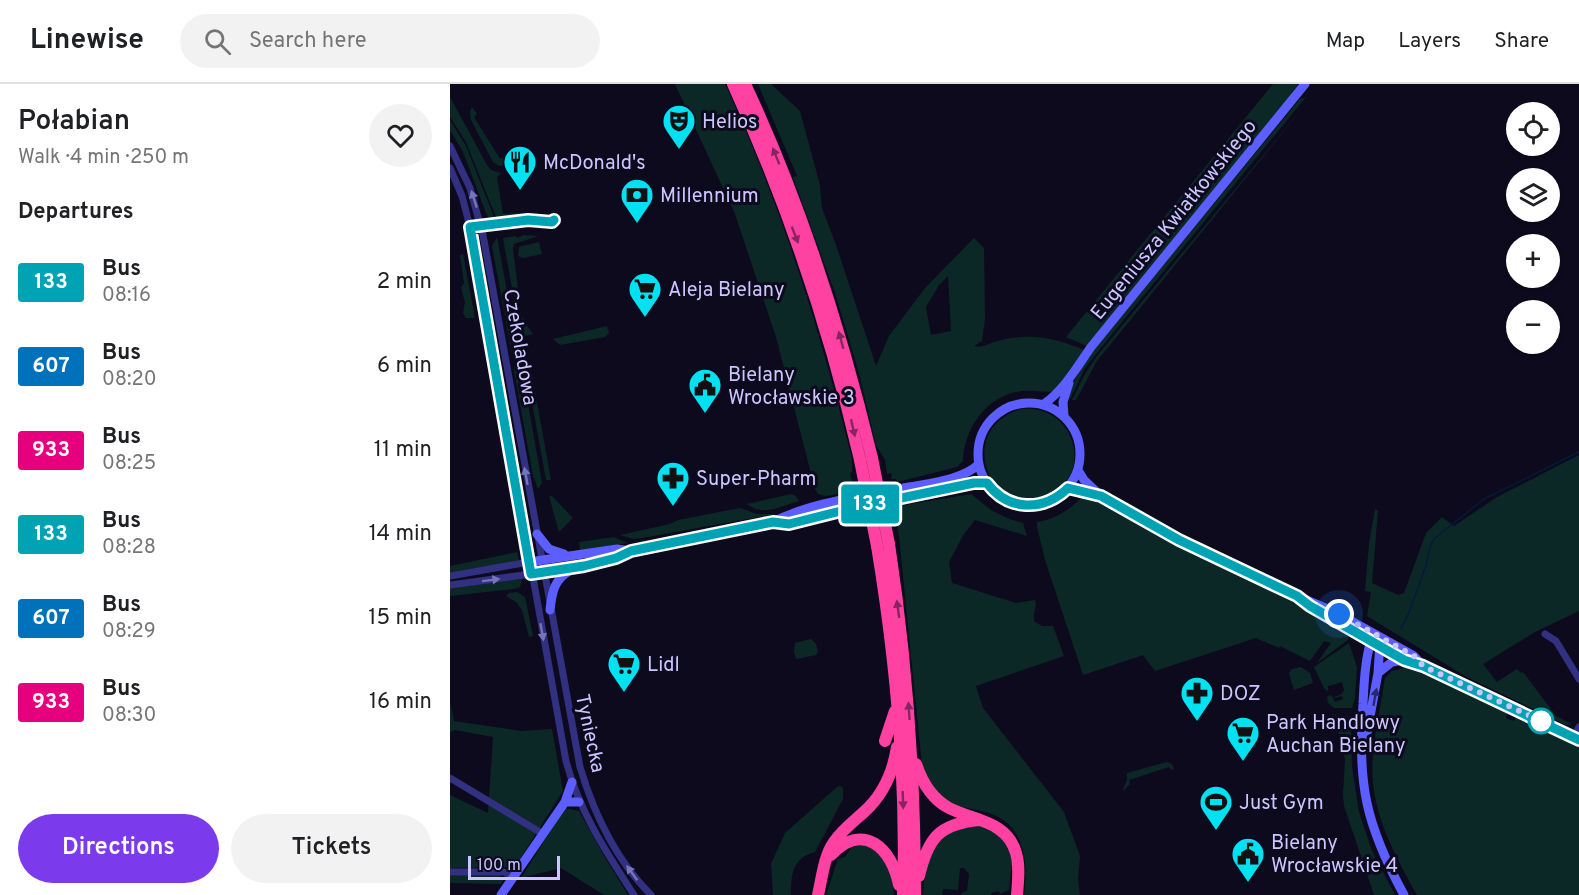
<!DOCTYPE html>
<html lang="en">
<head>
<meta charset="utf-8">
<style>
  :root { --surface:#fff; --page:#f2f2f2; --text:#202124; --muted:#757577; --line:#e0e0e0; --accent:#7c3aed }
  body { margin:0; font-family:Overpass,sans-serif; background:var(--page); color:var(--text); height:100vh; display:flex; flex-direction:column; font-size:22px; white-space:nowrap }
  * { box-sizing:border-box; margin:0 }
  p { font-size:20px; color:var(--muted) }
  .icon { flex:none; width:33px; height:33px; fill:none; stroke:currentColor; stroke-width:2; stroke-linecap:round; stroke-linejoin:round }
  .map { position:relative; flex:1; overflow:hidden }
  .panel { display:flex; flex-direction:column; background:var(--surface); width:450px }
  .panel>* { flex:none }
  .badge { padding:0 12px; border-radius:4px; font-size:21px; line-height:39px }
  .controls { position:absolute; left:1056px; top:18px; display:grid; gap:12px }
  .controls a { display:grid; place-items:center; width:54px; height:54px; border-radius:50%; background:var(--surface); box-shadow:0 2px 4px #0004; font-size:30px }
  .scale { position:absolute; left:18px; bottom:15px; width:92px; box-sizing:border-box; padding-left:6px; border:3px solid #cbc6ff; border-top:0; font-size:16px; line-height:21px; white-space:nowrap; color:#cbc6ff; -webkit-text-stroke:4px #0d0a1e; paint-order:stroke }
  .you { position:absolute; width:30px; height:30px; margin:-15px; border:4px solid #fff; border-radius:50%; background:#1a73e8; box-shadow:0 0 0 9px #1a73e833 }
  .map>.badge { position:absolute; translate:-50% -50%; box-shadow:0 0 0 3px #fff }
  h2 { padding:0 18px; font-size:22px; line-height:54px }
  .round { display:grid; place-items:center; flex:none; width:63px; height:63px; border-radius:32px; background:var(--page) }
  .summary { display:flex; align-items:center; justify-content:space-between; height:102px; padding:0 18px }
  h1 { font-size:28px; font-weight:600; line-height:45px }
  .cta { display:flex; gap:12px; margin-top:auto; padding:12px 18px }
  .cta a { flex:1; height:69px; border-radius:36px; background:var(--accent); color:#fff; font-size:24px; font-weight:600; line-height:69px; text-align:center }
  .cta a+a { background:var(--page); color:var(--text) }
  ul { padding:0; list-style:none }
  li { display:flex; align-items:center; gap:18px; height:84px; padding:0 18px }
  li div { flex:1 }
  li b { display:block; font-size:22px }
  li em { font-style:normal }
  li .badge { min-width:66px; font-weight:700; text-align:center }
  header { display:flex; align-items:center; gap:36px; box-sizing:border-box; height:84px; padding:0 30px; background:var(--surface); border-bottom:2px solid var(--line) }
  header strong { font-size:28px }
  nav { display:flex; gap:33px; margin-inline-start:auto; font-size:21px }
  .search { width:420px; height:54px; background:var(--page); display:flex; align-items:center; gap:15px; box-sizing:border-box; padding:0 21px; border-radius:33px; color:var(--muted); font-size:22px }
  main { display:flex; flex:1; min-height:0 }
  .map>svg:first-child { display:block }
</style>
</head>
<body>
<header>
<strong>Linewise</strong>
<div class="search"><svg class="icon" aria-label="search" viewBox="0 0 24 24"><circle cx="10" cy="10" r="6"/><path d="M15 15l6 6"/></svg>Search here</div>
<nav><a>Map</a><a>Layers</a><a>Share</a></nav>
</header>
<main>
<section class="panel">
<div class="summary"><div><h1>Połabian</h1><p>Walk · 4 min · 250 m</p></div><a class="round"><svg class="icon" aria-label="heart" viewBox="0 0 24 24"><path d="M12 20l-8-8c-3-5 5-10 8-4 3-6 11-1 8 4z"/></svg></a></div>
<h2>Departures</h2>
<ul>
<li><span class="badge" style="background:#00a3b4;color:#fff">133</span><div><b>Bus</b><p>08:16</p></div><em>2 min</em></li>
<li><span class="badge" style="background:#0072bc;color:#fff">607</span><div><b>Bus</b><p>08:20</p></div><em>6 min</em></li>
<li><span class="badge" style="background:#e6007e;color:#fff">933</span><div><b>Bus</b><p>08:25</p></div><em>11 min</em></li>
<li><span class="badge" style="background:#00a3b4;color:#fff">133</span><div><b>Bus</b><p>08:28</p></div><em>14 min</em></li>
<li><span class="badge" style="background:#0072bc;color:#fff">607</span><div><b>Bus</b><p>08:29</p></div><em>15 min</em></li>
<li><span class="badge" style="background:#e6007e;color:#fff">933</span><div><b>Bus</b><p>08:30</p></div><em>16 min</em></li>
</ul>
<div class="cta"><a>Directions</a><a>Tickets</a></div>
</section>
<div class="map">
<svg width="1129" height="811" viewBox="0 0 1129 811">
  <rect width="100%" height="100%" fill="#0d0a1e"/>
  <path fill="#0c2826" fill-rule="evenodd" d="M225 0H275C331 121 370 246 402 375V388L400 389 404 407 376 412 368 410 365 405 326 253 285 130Z
    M308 0H321L350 27 370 101 372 124 386 161 426 282 439 252 475 204 524 154 534 164 535 235 532 257 524 262C534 264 542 258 551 256 580 249 605 254 632 265L633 267 605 308C594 308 583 306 572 307 537 311 514 344 513 377L507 383 447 398 446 395H441L442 389 437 390 435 376 426 361 409 289 385 209 343 93 347 92ZM498 192 501 247 481 251 476 223 489 201Z
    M823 0H848L818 42 637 262 616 253Z
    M0 13 37 81 41 86 51 89 47 93 53 130 73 129 70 132 51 134 46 133 16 58 0 33Z
    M856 13 650 265 635 284 620 315 616 313 630 286 643 267 850 15Z
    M860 15 647 277 626 316H622L635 290 647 272Z
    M22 23 27 30 24 33 50 75 54 73 65 80 49 82 43 78 21 36 20 28Z
    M0 36 16 62 44 133 39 134 36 129 13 68 0 46Z
    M74 151 88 152 64 160 63 165 68 205C62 220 75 238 83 250L71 253 53 154 66 152 67 154Z
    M47 153 68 267 62 270 42 162Z
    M89 158 92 170 73 174 68 172 69 163Z
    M13 170 25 234H16L13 229 15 218 11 204 14 199 10 171Z
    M157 242 159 249 155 253 110 261 103 255Z
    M70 274 92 399 88 405 83 392 64 286 65 279Z
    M74 274 80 279 101 396H96Z
    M571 325C632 320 645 403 588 414 576 417 563 414 553 407 539 396 532 379 535 362 538 343 553 331 571 325Z
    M1129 371V527L1085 548 1033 580 1047 598 1067 585 1071 589 1073 588 1106 632 1122 640 1116 641 1015 592 917 532 921 508 915 507 919 459 925 425 928 427 922 499 948 511 954 509 976 449 992 433 1004 442 1047 413Z
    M341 410 346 412 349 417C331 422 313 433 297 420Z
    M521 410 541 426 559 435 573 439 577 452 525 436 514 450 499 478 502 499 566 519 585 516C588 523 581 530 585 538L592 542H603L614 572 526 602 533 624 614 728 630 772 628 795 630 811H574C578 779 576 741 539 729 526 724 511 725 499 718 485 710 479 695 472 681L449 452 444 423Z
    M635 410 727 459 812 500 899 551 898 556 867 579 881 559 874 557 860 577 830 562 829 564 806 554 705 587 693 571 633 591 596 479 587 443V438C607 435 621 425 635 410Z
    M99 412H102L123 434 109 448Z
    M290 424 307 430H325L192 454 183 455 170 451 220 440 228 436Z
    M164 453 178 459 130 466 129 458Z
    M67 468 69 477 0 489V482Z
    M72 495 70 503 64 505 0 512V503Z
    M67 508 75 513 83 552 79 553 72 526 66 518 56 512 59 509Z
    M361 555 366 560 368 568 366 571 346 575 344 568 345 559Z
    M899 559 907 583 905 614 902 624H884L878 619 877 613 880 611 882 612 885 618 893 615 892 612 885 614 884 613 892 610 894 606 892 598 878 602V607L875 606 864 583Z
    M851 583 860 589 863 599 844 606 839 589 842 585Z
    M958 583 1058 628 1056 634 1064 637 1066 633 1129 662V811H967C943 768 918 723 923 672 925 646 931 620 935 594L942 587Z
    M0 618 4 637 71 647 102 645 113 707 68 778 62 783 0 784V711L38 729 43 653 5 646 0 648Z
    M881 630 901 633 902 683 909 728 922 767 945 811H924L894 722 893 711 895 676 885 632Z
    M717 678 722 680 724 685 722 686 719 683 679 696 680 700 672 708 677 696V689Z
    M390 702 393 704V715L365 768C342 774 341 791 341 811H323L321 780 335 749 387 703Z
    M115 724 129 727 154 772 178 811H154L111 784 71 794Z
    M533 741C554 754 559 761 564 785L561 786 559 806 550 810 549 807 541 809V811H511L513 808 517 807 519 790 514 784H510L508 806 493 805 492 811H473L475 786 481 764 500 744Z
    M410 761C435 763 443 789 444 811H376L388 775 395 773 401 764Z
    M0 790 39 792 48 790 54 795 51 800 0 799Z"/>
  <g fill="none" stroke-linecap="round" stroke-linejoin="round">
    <path stroke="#041a3c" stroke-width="1.5" d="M951 544 959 529 976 481 981 460 985 454 1034 415 1129 368"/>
    <path stroke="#313081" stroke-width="7" d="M0 62 20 104 33 151 130 683C144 730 166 776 201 811
      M0 84 12 112 20 143 116 677C129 727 156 768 184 811
      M0 492 79 478
      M0 501 81 490
      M1095 550 1106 557 1129 595
      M1123 653 1129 643
      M0 694 93 750
      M0 788H54L63 793"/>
    <path stroke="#5d5eff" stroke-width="9" d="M528 370a51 51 0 1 1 102 0a51 51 0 1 1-102 0Z
      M594 320C614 306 627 283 641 263L855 0
      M614 332 613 318 619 299
      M628 386 634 396 651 412
      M618 404 651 412 729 456 847 512 887 529 964 572 973 582
      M325 438 339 439 403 424 518 400 537 399
      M87 450 99 465 114 470
      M79 478 167 465 181 467
      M81 490C115 485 149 482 181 467L323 438C362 418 415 412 459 403 481 399 512 396 529 380
      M856 519 955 576 973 582 1129 656
      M100 526C102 508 104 495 121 486
      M924 554 921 556C915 577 914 599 913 620 907 700 916 741 954 811
      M928 589 942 578 954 576
      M915 660 928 589 930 558
      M115 718H129
      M51 811 115 718 122 698"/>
    <path stroke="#ff41a2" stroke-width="12" d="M283 0C338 121 380 246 410 376
      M295 0C351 120 391 245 422 374
      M439 460C457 578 465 691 465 811
      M427 462C446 577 457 694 453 811
      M435 657 445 627
      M466 680C472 698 482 715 499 724 525 737 557 737 566 769 570 782 568 798 567 811
      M381 771C413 737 442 764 449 801
      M469 792C478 754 489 740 529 736
      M368 811C372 794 374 772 384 758 392 746 403 738 414 728 433 711 443 689 447 663"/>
    <path stroke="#ff41a2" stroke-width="12" d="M422 374 439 460
      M410 376 427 462"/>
  </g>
  <defs><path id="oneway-solid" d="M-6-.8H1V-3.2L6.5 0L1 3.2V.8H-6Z" transform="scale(1.5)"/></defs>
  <g fill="#862660">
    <use href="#oneway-solid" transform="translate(326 72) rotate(-112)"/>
    <use href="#oneway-solid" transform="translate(345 151) rotate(69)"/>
    <use href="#oneway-solid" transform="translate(391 256) rotate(-105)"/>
    <use href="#oneway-solid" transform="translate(403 344) rotate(77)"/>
    <use href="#oneway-solid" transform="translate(448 525) rotate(-98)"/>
    <use href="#oneway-solid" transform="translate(459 627) rotate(-94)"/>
    <use href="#oneway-solid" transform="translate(453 716) rotate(88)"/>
  </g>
  <g fill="#7674ba">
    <use href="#oneway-solid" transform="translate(24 115) rotate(-108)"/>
    <use href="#oneway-solid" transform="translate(76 392) rotate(-100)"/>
    <use href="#oneway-solid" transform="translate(41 496) rotate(-7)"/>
    <use href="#oneway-solid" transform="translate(92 548) rotate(80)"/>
    <use href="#oneway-solid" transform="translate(182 789) rotate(-126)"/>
  </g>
  <use fill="#29276d" href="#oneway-solid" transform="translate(925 613) rotate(-80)"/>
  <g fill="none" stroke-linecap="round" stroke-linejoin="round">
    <defs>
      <path id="line" d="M104 136 102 138 78 136 20 143 81 490 134 482 166 474 181 467 323 438 339 440 403 424 524 399H537C558 427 593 428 618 404L651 412 729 456 847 512 860 522 954 576 973 582 1129 656"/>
    </defs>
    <use href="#line" stroke="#fff" stroke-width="14"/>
    <use href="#line" stroke="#00a3b4" stroke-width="9"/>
    <path stroke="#cbc6ff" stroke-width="6" stroke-dasharray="0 10.8" d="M889 530 964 572 973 582 1091 637"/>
  </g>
  <defs>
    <symbol id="theatre-pin" viewBox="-11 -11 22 30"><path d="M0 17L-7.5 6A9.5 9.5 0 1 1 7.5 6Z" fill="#00e1f1" stroke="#0d0a1e"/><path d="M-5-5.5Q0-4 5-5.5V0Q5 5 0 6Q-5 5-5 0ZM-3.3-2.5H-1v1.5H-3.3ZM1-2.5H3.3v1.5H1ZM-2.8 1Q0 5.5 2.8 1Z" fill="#111"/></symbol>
    <symbol id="restaurant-pin" viewBox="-11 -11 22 30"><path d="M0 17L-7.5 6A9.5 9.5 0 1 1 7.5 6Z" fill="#00e1f1" stroke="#0d0a1e"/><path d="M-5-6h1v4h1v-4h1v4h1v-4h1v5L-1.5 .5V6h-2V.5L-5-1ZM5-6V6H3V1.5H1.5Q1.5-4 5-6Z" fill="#111"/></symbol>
    <symbol id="bank-pin" viewBox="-11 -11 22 30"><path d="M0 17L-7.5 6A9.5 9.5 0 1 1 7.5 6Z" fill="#00e1f1" stroke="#0d0a1e"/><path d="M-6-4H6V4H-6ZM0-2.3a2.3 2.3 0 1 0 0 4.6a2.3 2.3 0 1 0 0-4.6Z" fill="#111"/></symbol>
    <symbol id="supermarket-pin" viewBox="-11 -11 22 30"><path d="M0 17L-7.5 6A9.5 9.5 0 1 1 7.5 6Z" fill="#00e1f1" stroke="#0d0a1e"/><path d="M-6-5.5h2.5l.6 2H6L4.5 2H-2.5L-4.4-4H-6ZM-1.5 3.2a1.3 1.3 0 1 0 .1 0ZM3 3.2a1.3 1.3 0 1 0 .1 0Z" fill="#111"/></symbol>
    <symbol id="civic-pin" viewBox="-11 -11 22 30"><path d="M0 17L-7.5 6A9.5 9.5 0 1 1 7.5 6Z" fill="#00e1f1" stroke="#0d0a1e"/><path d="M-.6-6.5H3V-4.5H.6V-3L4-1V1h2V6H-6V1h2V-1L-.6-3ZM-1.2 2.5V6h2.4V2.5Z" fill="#111"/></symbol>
    <symbol id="pharmacy-pin" viewBox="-11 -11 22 30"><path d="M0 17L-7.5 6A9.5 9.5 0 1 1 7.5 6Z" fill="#00e1f1" stroke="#0d0a1e"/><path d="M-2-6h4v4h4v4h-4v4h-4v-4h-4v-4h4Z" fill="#111"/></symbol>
    <symbol id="stadium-pin" viewBox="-11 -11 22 30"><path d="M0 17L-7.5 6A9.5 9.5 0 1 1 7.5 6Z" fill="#00e1f1" stroke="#0d0a1e"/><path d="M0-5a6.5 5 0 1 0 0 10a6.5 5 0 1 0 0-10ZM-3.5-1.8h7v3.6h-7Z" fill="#111"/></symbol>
  </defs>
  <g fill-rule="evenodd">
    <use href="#theatre-pin" x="210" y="18" width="38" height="52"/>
    <use href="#restaurant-pin" x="51" y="59" width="38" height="52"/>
    <use href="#bank-pin" x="168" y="92" width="38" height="52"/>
    <use href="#supermarket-pin" x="176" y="186" width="38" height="52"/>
    <use href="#civic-pin" x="236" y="282" width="38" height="52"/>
    <use href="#pharmacy-pin" x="204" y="375" width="38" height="52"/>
    <use href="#supermarket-pin" x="155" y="561" width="38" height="52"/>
    <use href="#pharmacy-pin" x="728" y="590" width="38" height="52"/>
    <use href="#supermarket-pin" x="774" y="630" width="38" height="52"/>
    <use href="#stadium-pin" x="747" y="699" width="38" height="52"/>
    <use href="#civic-pin" x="779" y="751" width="38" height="52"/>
  </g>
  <circle fill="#fff" stroke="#00a3b4" stroke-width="3" cx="1091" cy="637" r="12"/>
  <g text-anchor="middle" stroke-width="6" stroke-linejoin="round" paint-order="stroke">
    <g font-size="20" fill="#cbc6ff" stroke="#0d0a1e" text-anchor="start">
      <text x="252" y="44">Helios</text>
      <text x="93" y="85">McDonald's</text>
      <text x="210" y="118">Millennium</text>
      <text x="218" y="212">Aleja Bielany</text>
      <text x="278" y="297">Bielany<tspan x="278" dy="23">Wrocławskie 3</tspan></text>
      <text x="246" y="401">Super-Pharm</text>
      <text x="197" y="587">Lidl</text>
      <text x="770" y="616">DOZ</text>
      <text x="816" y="645">Park Handlowy<tspan x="816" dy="23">Auchan Bielany</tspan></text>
      <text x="789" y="725">Just Gym</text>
      <text x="821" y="765">Bielany<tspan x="821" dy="23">Wrocławskie 4</tspan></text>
    </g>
    <g font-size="20" fill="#cbc6ff" stroke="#0d0a1e">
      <text transform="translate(723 135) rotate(-51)" y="7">Eugeniusza Kwiatkowskiego</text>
      <text transform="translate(71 263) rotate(80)" y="7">Czekoladowa</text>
      <text transform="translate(141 649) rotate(78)" y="7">Tyniecka</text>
    </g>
  </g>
</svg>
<div class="controls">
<a><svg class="icon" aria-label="locate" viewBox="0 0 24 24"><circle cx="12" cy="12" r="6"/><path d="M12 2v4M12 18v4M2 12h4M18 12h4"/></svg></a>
<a><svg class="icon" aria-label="layers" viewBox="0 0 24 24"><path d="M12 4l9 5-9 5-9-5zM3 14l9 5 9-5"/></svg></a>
<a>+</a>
<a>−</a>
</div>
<div class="scale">100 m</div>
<div class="you" style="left:889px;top:530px"></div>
<b class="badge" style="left:420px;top:420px;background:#00a3b4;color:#fff">133</b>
</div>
</main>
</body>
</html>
